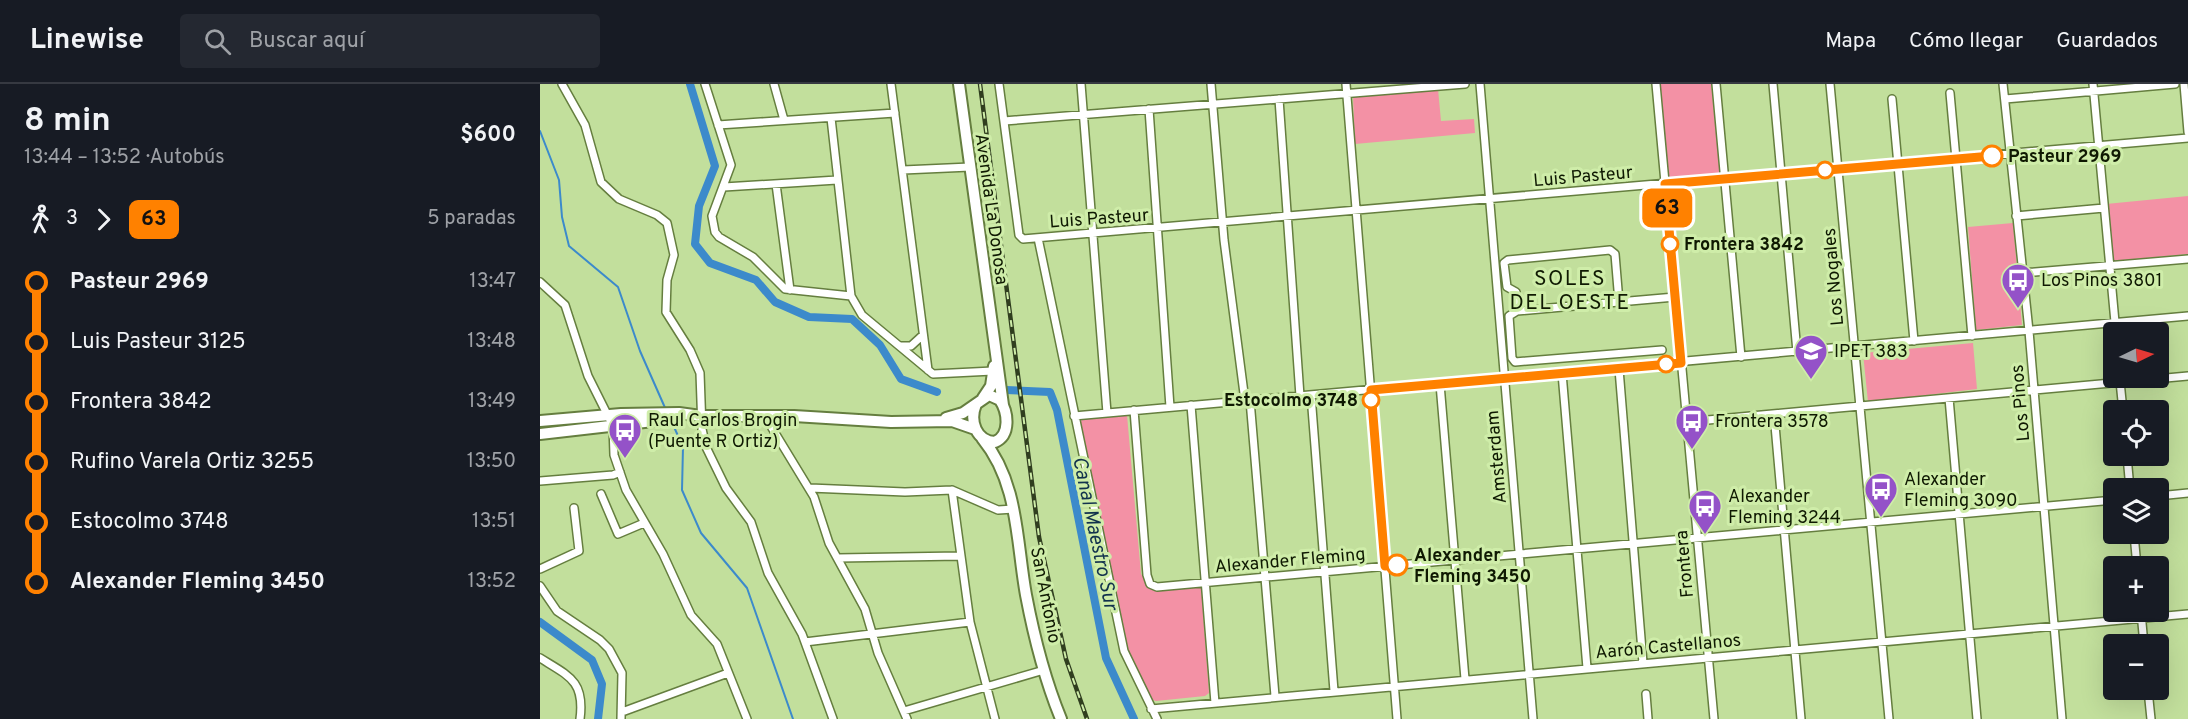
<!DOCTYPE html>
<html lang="es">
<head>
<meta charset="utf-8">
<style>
  :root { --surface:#171b24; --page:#242831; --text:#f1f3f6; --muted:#9ea1a6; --line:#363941 }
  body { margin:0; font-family:Overpass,sans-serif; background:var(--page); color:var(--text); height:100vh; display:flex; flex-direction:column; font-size:22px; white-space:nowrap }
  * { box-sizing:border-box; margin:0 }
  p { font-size:20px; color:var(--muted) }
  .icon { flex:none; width:33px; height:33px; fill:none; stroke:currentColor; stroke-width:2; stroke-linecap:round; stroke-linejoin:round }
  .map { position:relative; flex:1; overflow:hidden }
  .details { display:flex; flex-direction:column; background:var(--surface); width:540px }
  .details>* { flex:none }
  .badge { padding:0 12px; border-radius:9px; font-size:21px; line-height:39px }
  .needle { width:39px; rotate:85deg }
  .tools { position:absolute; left:1563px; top:238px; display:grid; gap:12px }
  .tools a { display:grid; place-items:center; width:66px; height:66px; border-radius:6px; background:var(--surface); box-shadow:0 6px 24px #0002; font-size:30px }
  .map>.badge { position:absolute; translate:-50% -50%; box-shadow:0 0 0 3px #fff }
  .legs { display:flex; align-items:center; gap:9px; height:66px; padding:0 24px; font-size:20px }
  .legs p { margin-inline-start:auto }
  .head { display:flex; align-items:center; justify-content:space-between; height:102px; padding:0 24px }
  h1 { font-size:33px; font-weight:700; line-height:45px }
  ul { padding:0 24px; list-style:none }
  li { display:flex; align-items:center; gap:21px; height:60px; font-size:22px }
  li i { display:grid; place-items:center; width:9px; height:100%; margin:0 8px; background:currentColor }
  li i::after { content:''; width:15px; height:15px; margin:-8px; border:4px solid; border-radius:50%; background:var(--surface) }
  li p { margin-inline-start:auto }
  li:first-child i { background:linear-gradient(#0000 50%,currentColor 0) }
  li:last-child i { background:linear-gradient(currentColor 50%,#0000 0) }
  header { display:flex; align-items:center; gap:36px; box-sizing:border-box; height:84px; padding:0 30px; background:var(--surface); border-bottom:2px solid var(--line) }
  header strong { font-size:28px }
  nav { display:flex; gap:33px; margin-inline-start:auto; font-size:21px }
  .search { width:420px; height:54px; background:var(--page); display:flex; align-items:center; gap:15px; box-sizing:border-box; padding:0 21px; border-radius:6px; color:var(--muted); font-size:22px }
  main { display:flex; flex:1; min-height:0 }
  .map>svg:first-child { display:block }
</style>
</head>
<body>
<header>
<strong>Linewise</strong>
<div class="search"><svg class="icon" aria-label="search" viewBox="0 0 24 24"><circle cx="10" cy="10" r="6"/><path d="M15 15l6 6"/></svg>Buscar aquí</div>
<nav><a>Mapa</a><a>Cómo llegar</a><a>Guardados</a></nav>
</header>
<main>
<section class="details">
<div class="head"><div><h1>8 min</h1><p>13:44 – 13:52 · Autobús</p></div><b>$600</b></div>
<div class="legs"><svg class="icon" aria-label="walk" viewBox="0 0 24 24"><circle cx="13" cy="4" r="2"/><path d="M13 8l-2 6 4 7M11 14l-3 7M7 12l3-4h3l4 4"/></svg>3<svg class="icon" aria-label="forward" viewBox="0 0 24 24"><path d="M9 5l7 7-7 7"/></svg><b class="badge" style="background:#ff8100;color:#111">63</b><p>5 paradas</p></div>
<ul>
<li><i style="color:#ff8100"></i><b>Pasteur 2969</b><p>13:47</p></li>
<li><i style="color:#ff8100"></i><span>Luis Pasteur 3125</span><p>13:48</p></li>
<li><i style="color:#ff8100"></i><span>Frontera 3842</span><p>13:49</p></li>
<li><i style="color:#ff8100"></i><span>Rufino Varela Ortiz 3255</span><p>13:50</p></li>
<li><i style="color:#ff8100"></i><span>Estocolmo 3748</span><p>13:51</p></li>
<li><i style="color:#ff8100"></i><b>Alexander Fleming 3450</b><p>13:52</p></li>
</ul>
</section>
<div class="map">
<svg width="1648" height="635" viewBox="0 0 1648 635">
  <rect width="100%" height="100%" fill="#c2df9c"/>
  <path fill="#f391a5" d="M1119 0H1171L1180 90 1128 96Z
    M898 5 901 37 934 35 935 49 815 60 813 13Z
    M1648 112V170L1572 177 1566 120Z
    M1473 139 1482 241 1436 246 1428 143Z
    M1433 259 1437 305 1328 318 1323 269Z
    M587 331 601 490C615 511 639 503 661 501L669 609 665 612 616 617 608 614 587 566 540 339 542 335Z"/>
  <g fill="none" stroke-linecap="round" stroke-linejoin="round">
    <path stroke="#3c8acb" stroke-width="2" d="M0 47 19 96 22 133 29 162 78 203 100 267 126 326
      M130 334 143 363 142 406 161 449 207 504 253 635"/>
    <path stroke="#3c8acb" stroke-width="8" d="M150 0 175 82 159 122 155 160 170 179 216 196 235 218 269 233 312 235 340 261 361 295 397 308
      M466 306 510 308 517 326 566 574 594 635
      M0 538 52 576 62 600 58 635"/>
    <defs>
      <path id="street" d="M22 0 45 41 61 98 79 115 117 131 127 139 134 171 127 196 126 228 150 266 160 289 162 345 166 363 186 404 211 438 228 489 262 550 293 635
        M165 0 191 81 172 132 175 148 179 153 213 173 245 205 311 212 322 231 393 290 453 287
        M234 0 244 36
        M351 0 388 286
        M459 0 479 151 483 155 1648 54
        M541 0 567 329
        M671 0 684 156 705 317
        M806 0 857 635
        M940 0 993 635
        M1116 0 1174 635
        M1176 0 1201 273
        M1233 0 1257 268
        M1290 0 1349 635
        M1463 0 1489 247 1522 635
        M1553 0 1576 249
        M1644 0 1648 48
        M1410 9 1432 252
        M739 15 760 312
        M1352 15 1374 257
        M1465 15 1635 0
        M609 25 630 323
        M291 34 311 212
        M464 37 925 0
        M178 41 355 29
        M363 86 430 83
        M236 100 250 206
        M184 103 297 96
        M1476 132 1564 124
        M498 154 584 567 617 635
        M1482 189 1648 175
        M0 198 25 221 48 292 73 342 74 371 86 406 123 470 151 531 177 560 207 635
        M1079 218 1075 170 1070 166 968 176 964 179 967 203 976 208 977 227 969 232 972 274 975 278 1122 266
        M977 227 1135 213
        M361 262H371L383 251
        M1079 285 1103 579
        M1022 289 1047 584
        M1580 297 1583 327
        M900 300 925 595
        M771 311 794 607
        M1409 314 1437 635
        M710 316 735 612
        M651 321 675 619
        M594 326 607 491 610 500 617 503 1574 416
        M1234 330 1261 635
        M228 331 232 344 274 413 289 459 325 525 338 569 367 635
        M534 332 1648 232
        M1146 338 1648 292
        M1587 372 1590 405
        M0 397 73 391 80 388
        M270 404 365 408 412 406 458 426 474 425
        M412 406 430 538 455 635
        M61 410 78 450 104 439
        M1618 412 1648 409
        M1594 450 1597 483
        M298 474 420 472
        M0 485 39 467 34 424
        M0 502 17 527 60 556 69 565 82 589 81 635
        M1601 528 1604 561
        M265 558 430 538
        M0 574C29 592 45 597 40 635
        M1608 606 1611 635
        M1106 610 1108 635
        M611 625 1648 530
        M364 627 504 586
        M82 628 188 589"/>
      <path id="secondary" d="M419 0 463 321
        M449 311 460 316C468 328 471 351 455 358 436 357 429 337 436 320Z
        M443 314 451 302 454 282
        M406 334 423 329 436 320
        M0 337 81 330 139 329 161 332H254L351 338 412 337 435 345
        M0 350 122 336
        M442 354C479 399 476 456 486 511 494 553 505 596 521 635"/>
    </defs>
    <use href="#street" stroke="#657e3f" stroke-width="10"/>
    <use href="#secondary" stroke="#657e3f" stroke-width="14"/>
    <use href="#street" stroke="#fff" stroke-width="7"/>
    <use href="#secondary" stroke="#fff" stroke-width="10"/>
    <defs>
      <path id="rail" d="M440 0 499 453 526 575 547 635"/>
    </defs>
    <use href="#rail" stroke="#303e1f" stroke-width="4.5"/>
    <use href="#rail" stroke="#cfeda9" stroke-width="2" stroke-dasharray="7" stroke-linecap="butt"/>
  </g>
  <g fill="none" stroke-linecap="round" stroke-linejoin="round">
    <defs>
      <path id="line-1" d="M857 481 845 482 831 306 1141 279 1125 100 1452 72"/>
    </defs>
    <use href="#line-1" stroke="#fff" stroke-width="14"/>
    <use href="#line-1" stroke="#ff8100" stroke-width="9"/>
  </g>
  <defs>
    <symbol id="bus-pin" viewBox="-11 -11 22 30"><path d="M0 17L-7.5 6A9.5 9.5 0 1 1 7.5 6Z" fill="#9452c8" stroke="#cfeda9"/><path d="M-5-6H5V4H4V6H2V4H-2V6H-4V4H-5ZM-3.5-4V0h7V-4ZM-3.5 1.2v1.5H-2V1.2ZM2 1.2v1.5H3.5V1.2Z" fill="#fff"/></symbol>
    <symbol id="school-pin" viewBox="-11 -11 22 30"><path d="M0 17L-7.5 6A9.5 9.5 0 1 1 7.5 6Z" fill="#9452c8" stroke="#cfeda9"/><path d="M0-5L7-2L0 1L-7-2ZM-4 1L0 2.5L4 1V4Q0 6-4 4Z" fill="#fff"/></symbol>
  </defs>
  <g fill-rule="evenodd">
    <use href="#bus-pin" x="1459" y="177" width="38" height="52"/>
    <use href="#school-pin" x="1252" y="248" width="38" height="52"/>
    <use href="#bus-pin" x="1133" y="318" width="38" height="52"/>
    <use href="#bus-pin" x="66" y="327" width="38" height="52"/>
    <use href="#bus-pin" x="1322" y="386" width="38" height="52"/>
    <use href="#bus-pin" x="1146" y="403" width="38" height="52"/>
  </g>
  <g fill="#fff" stroke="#ff8100" stroke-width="3">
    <circle cx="1452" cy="72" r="10"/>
    <circle cx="1285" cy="86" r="8"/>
    <circle cx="1130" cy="160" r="8"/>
    <circle cx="1126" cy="280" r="8"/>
    <circle cx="831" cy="316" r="8"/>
    <circle cx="857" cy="481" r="10"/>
  </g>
  <g text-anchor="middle" stroke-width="6" stroke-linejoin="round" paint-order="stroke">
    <g font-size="18" font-weight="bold" fill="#0f1902" stroke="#cfeda9" text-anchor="start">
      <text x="1468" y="78">Pasteur 2969</text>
      <text x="1144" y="166">Frontera 3842</text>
      <text x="818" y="322" text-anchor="end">Estocolmo 3748</text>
      <text x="874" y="477">Alexander<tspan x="874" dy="21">Fleming 3450</tspan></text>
    </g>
    <g font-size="18" fill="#0f1902" stroke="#cfeda9">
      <text transform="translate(1043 92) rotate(-5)" y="6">Luis Pasteur</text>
      <text transform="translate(452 125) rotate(82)" y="6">Avenida La Donosa</text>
      <text transform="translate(559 134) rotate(-4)" y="6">Luis Pasteur</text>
      <text transform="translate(1293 193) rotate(-95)" y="6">Los Nogales</text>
      <text transform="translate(1480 319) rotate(-95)" y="6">Los Pinos</text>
      <text transform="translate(956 373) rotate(-95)" y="6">Amsterdam</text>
      <text transform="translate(750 476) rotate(-5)" y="6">Alexander Fleming</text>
      <text transform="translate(1144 480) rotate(-95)" y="6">Frontera</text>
      <text transform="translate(506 511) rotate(79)" y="6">San Antonio</text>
      <text transform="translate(1128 562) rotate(-5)" y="6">Aarón Castellanos</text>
    </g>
    <g font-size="18" fill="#0f1902" stroke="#cfeda9" text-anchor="start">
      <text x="1501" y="202">Los Pinos 3801</text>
      <text x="1294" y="273">IPET 383</text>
      <text x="108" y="342">Raul Carlos Brogin<tspan x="108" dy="21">(Puente R Ortiz)</tspan></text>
      <text x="1175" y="343">Frontera 3578</text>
      <text x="1364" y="401">Alexander<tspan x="1364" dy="21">Fleming 3090</tspan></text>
      <text x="1188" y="418">Alexander<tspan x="1188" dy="21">Fleming 3244</tspan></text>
    </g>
    <g font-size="20" font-style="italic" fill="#12324d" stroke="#cfeda9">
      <text transform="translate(556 449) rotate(78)" y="7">Canal Maestro Sur</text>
    </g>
    <g font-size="21" letter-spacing="1.5" fill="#0f1902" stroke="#cfeda9">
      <text x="1030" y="201">SOLES<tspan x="1030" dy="24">DEL OESTE</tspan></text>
    </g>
  </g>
</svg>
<div class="tools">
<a><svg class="needle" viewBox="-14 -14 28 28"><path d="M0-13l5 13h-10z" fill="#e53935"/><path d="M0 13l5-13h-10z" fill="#9ea1a6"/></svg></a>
<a><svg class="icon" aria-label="locate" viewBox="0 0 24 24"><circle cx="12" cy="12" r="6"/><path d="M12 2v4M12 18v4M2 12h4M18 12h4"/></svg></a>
<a><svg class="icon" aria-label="layers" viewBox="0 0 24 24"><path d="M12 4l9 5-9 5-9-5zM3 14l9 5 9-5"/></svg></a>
<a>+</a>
<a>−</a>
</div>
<b class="badge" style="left:1127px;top:124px;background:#ff8100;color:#111">63</b>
</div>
</main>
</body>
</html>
